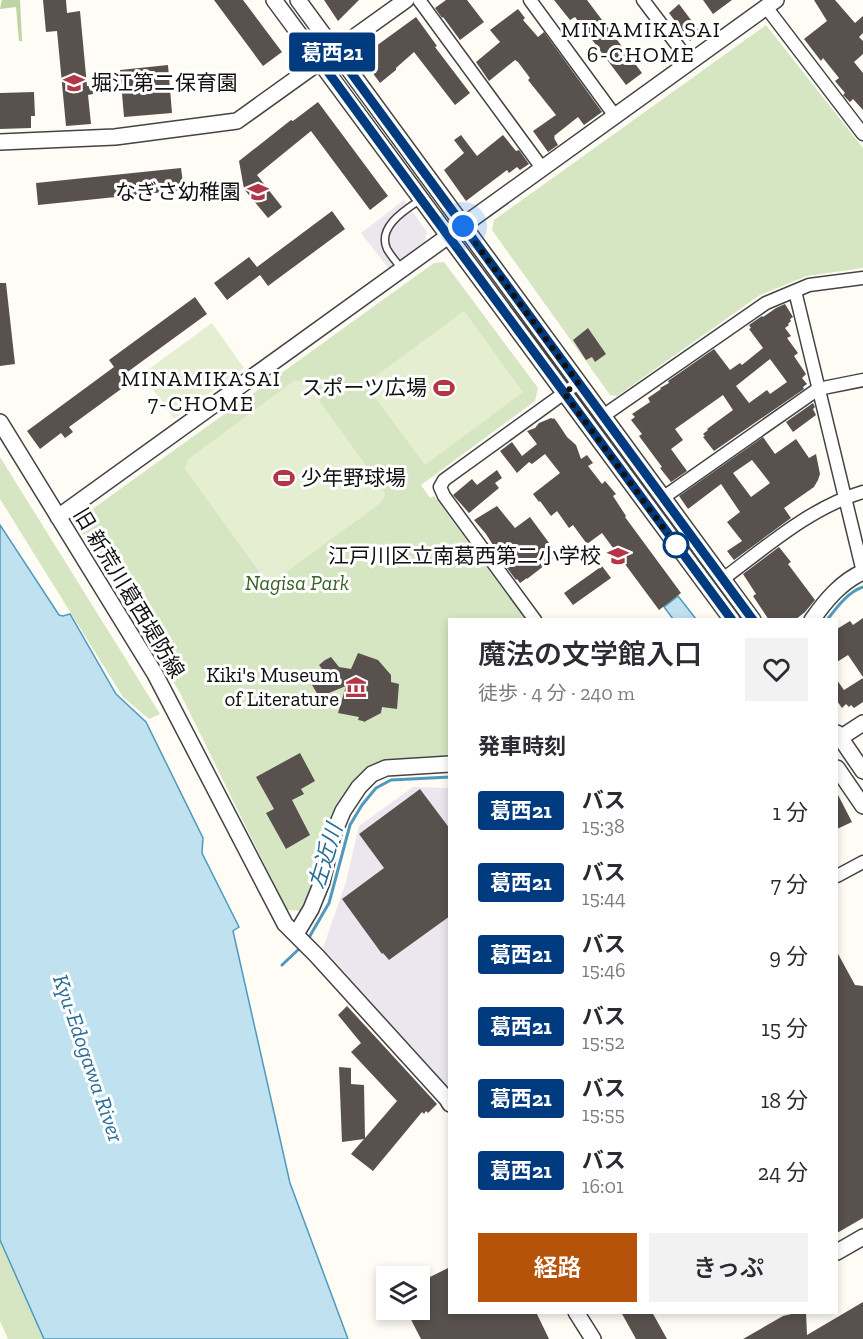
<!DOCTYPE html>
<html lang="ja">
<head>
<meta charset="utf-8">
<style>
  :root { --surface:#fff; --page:#f2f2f3; --text:#2b2b33; --muted:#7c7c81; --accent:#b45309 }
  body { margin:0; font-family:"Zilla Slab","Noto Sans JP",serif; background:var(--page); color:var(--text); height:100vh; display:flex; flex-direction:column; font-size:22px; white-space:nowrap }
  * { box-sizing:border-box; margin:0 }
  p { font-size:20px; color:var(--muted) }
  .icon { flex:none; width:33px; height:33px; fill:none; stroke:currentColor; stroke-width:2; stroke-linecap:round; stroke-linejoin:round }
  .map { position:relative; flex:1; overflow:hidden }
  .drawer { position:absolute; left:448px; top:618px; width:390px; height:696px; display:flex; flex-direction:column; background:var(--surface); border-radius:0px; box-shadow:0 3px 9px #0003 }
  .drawer>* { flex:none }
  .badge { padding:0 12px; border-radius:4px; font-size:21px; line-height:39px }
  .fabs { position:absolute; left:376px; top:1266px; display:grid; gap:12px }
  .fabs a { display:grid; place-items:center; width:54px; height:54px; border-radius:0px; background:var(--surface); box-shadow:0 3px 9px #0003; font-size:30px }
  .you { position:absolute; width:30px; height:30px; margin:-15px; border:4px solid #fff; border-radius:50%; background:#1a73e8; box-shadow:0 0 0 9px #1a73e833 }
  .map>.badge { position:absolute; translate:-50% -50%; box-shadow:0 0 0 3px #fff }
  h2 { padding:0 30px; font-size:22px; line-height:54px }
  .round { display:grid; place-items:center; flex:none; width:63px; height:63px; border-radius:0px; background:var(--page) }
  .head { display:flex; align-items:center; justify-content:space-between; height:102px; padding:0 30px }
  h1 { font-size:28px; font-weight:600; line-height:45px }
  .button { display:flex; gap:12px; margin-top:auto; padding:12px 30px }
  .button a { flex:1; height:69px; border-radius:0px; background:var(--accent); color:#fff; font-size:24px; font-weight:600; line-height:69px; text-align:center }
  .button a+a { background:var(--page); color:var(--text) }
  ul { padding:0; list-style:none }
  li { display:flex; align-items:center; gap:18px; height:72px; padding:0 30px }
  li div { flex:1 }
  li b { display:block; font-size:22px }
  li em { font-style:normal }
  li .badge { min-width:66px; font-weight:700; text-align:center }
  .map>svg:first-child { display:block }
</style>
</head>
<body>
<div class="map">
<svg width="863" height="1339" viewBox="0 0 863 1339">
  <rect width="100%" height="100%" fill="#fefcf5"/>
  <path fill="#ece7ee" d="M404 200 427 232 424 243 389 269 361 233Z
    M413 787 450 788V1091L323 948 346 882 359 826Z"/>
  <path fill="#d7e6c2" d="M766 25 863 148V268L807 276 760 295 617 396 610 395 492 230 494 220Z
    M444 262 538 388 535 401 421 485 430 498 434 496 525 619 450 620V759L369 769 316 877 303 911 287 910 180 693 78 526 80 518 434 263Z
    M0 457 160 714 149 719 123 697 0 499Z
    M0 1216 53 1339H8L0 1321Z"/>
  <path fill="#bdd5a3" d="M2 0H20L22 41H19L16 7 0 9Z"/>
  <path fill="#e6eed2" d="M464 311 523 392 425 465 365 384Z
    M212 323 244 368 174 419 142 374Z
    M295 380 306 383 382 487 385 495 381 503 275 580 263 577 185 469 187 460Z"/>
  <path fill="#bfe1f0" stroke="#4e9abf" stroke-width="1.5" d="M0 525 59 615 63 616 70 614 116 694 146 722 203 838 202 853 239 927 233 931 290 1183 348 1339H44L0 1240Z
    M678 596 696 619H673L664 607Z"/>
  <g fill="none" stroke-linecap="round" stroke-linejoin="round">
    <path stroke="#4e9abf" stroke-width="3" d="M827 620C837 607 848 592 863 587
      M307 941 329 903 350 825 362 805 376 788 391 780 450 777
      M282 965 300 948"/>
  </g>
  <path fill="#58514e" fill-rule="evenodd" d="M43 0H66L67 13 80 11 87 86H92L93 94 88 95 91 124 66 126 57 31 46 32Z
    M214 0H243L282 52 263 66Z
    M324 0H359L338 21Z
    M446 0H467L484 22 460 40 443 17 442 18 435 8Z
    M554 0H587L642 73 626 85 575 17 570 20Z
    M703 0H732L713 14Z
    M814 0H835L855 23 863 16V33L859 37 863 41V54L854 62 863 73V110L853 99 850 102 843 95 845 93 835 81 839 78 823 58 821 61 804 39 827 21Z
    M679 4 700 32 690 41 669 13Z
    M518 9 525 18 523 20 538 37 544 32 602 112 584 125 578 117 554 136 555 137 554 138 558 145 548 152 533 131 556 115 528 80 530 78 518 62 515 60 489 81 476 62 500 42 490 30Z
    M416 17 437 46 435 47 470 93 455 105 414 52 396 68V70L380 83 361 57Z
    M168 65 172 113 124 117 120 70Z
    M34 92 35 116H31V128L0 129V93Z
    M318 102 388 196 370 210 311 131 257 175 282 207 268 218 244 189 239 161 291 120 293 121Z
    M461 135 477 156 503 135 516 151 519 150 529 164 520 170 517 167 509 173 507 170 466 201 444 170 464 153 454 140Z
    M181 168 184 190 38 205 36 183Z
    M332 211 345 229 268 286 260 275 227 300 214 283 249 257 257 267Z
    M0 283H6L15 364 0 366Z
    M195 297 207 314 122 376 128 384 69 427 73 432 65 438 61 433 40 449 27 431 114 367 109 360Z
    M785 304 793 317 790 319 791 321 788 324 789 325 785 328 791 336 787 338 798 353 794 356 806 374 802 378 807 384 803 387 804 389 714 451 703 437 705 436 703 434 708 430 707 429 733 410 723 395 675 429 683 440 671 449 687 471 671 482 660 468 662 467 639 436 642 434 631 420 635 417 632 414 650 402 648 398 661 389 660 388 669 383 668 381 714 349 730 370 740 363 742 365 763 348 749 329 751 328 749 325 762 316 763 317 776 308ZM770 359 787 382 770 394 767 390 749 403 736 386Z
    M588 328 606 354 595 362 592 357 586 360 573 340Z
    M813 403 815 407 813 409 816 415 793 432 786 422Z
    M551 418 553 419 554 418 557 422 567 437 576 445 581 459 587 455 593 463 588 466 602 484 605 481 616 494 613 496 626 516 625 517 681 593 659 610 602 533 587 544 573 525 569 528 557 511 551 516 540 501 539 502 533 494 560 473 545 454 532 464 529 462 517 473 500 451 512 442 522 456 537 444 527 431 535 428 539 423Z
    M763 437 775 454 796 439 809 458 816 454 820 474 818 480 814 487 784 508 791 518 734 560 727 551 742 541 727 522 740 512 721 484 688 509 679 496ZM752 460 770 483 751 497 733 473Z
    M497 470 502 478 495 483 499 488 469 513 453 495 472 479 477 485Z
    M497 506 515 528 530 517 558 555 527 579V578L520 583 517 579 516 580 501 560 502 559 486 534 474 520Z
    M779 547 791 562 788 564 815 600 805 612 795 620H769L753 596 756 594 743 574Z
    M602 566 611 578 573 605 564 593Z
    M863 618V677L848 655 837 662V629L850 621 853 625Z
    M358 653 378 660 391 675V682L399 684 397 709 382 707 381 713 364 722 363 721 358 720 359 717 338 713 346 686 319 697 311 683 322 669 319 665 325 660 331 657 339 667 351 669Z
    M863 678V702L854 708 851 705 849 707 846 704 842 708 837 701V680L844 690Z
    M300 753 315 781 301 789 304 794 292 800 310 835 286 849 266 813 274 809 256 777Z
    M420 789 450 829V916L389 960 383 953 382 954 342 899 384 868 359 834Z
    M837 793 852 822 837 829Z
    M837 952 855 985 863 986V1218L837 1233Z
    M347 1006 437 1104 428 1113 426 1111 424 1114 422 1112 373 1171 351 1154 364 1139 342 1142 339 1067 351 1068V1084L364 1085 365 1138 397 1101 351 1052 361 1043 338 1015Z
    M450 1267V1312H536L549 1339H421L406 1310H420V1282Z
    M863 1302V1339H743L783 1316 800 1312H806L807 1335Z
    M621 1312H652L667 1339H636Z"/>
  <g fill="none" stroke-linecap="round" stroke-linejoin="round">
    <defs>
      <path id="service" d="M402 269C397 263 391 256 387 249 377 227 405 210 420 200"/>
      <path id="minor" d="M419 0 542 168
        M530 0 615 116
        M643 0 690 62
        M766 7 863 134
        M795 291 863 572
        M603 416 766 303 809 285 863 278
        M664 497 818 389 863 380
        M723 579C766 547 811 507 863 492
        M535 620 444 496 440 487 444 480 578 383
        M837 876 863 862"/>
      <path id="tertiary" d="M274 0 732 620
        M298 0 753 620
        M0 142 115 137 237 121 406 0
        M0 422 155 674 285 924 317 956 447 1099 450 1104
        M58 517 776 0
        M812 620C826 600 841 582 863 572
        M837 733 863 771
        M837 740 863 723
        M837 768 863 806
        M296 934 311 909 322 882 333 835 343 811 359 787 372 774 386 768 450 764
        M837 1252 863 1237
        M576 1312 593 1339"/>
    </defs>
    <use href="#service" stroke="#444" stroke-width="9"/>
    <use href="#minor" stroke="#444" stroke-width="15"/>
    <use href="#tertiary" stroke="#444" stroke-width="18"/>
    <use href="#service" stroke="#fff" stroke-width="6"/>
    <use href="#minor" stroke="#fff" stroke-width="12"/>
    <use href="#tertiary" stroke="#fff" stroke-width="15"/>
  </g>
  <g fill="none" stroke-linecap="round" stroke-linejoin="round">
    <defs>
      <path id="line" d="M732 620 421 199 320 61 335 51 753 620"/>
    </defs>
    <use href="#line" stroke="#fff" stroke-width="14"/>
    <use href="#line" stroke="#003b80" stroke-width="9"/>
    <path stroke="#111" stroke-width="6" stroke-dasharray="0 10.8" d="M463 226 578 383 564 393 676 545"/>
  </g>
  <defs>
    <symbol id="school-bare" viewBox="-9 -9 18 18"><path d="M0-5L7-2L0 1L-7-2ZM-4 1L0 2.5L4 1V4Q0 6-4 4Z" fill="#b23746" stroke="#fff" stroke-width="2.5" paint-order="stroke"/></symbol>
    <symbol id="stadium-bare" viewBox="-9 -9 18 18"><path d="M0-5a6.5 5 0 1 0 0 10a6.5 5 0 1 0 0-10ZM-3.5-1.8h7v3.6h-7Z" fill="#b23746" stroke="#fff" stroke-width="2.5" paint-order="stroke"/></symbol>
    <symbol id="museum-bare" viewBox="-9 -9 18 18"><path d="M0-6L6-3V-2H-6V-3ZM-5-1h2V3h-2ZM-1-1h2V3h-2ZM3-1h2V3H3ZM-6 4H6V6H-6Z" fill="#b23746" stroke="#fff" stroke-width="2.5" paint-order="stroke"/></symbol>
  </defs>
  <g fill-rule="evenodd">
    <use href="#school-bare" x="59" y="68" width="30" height="30"/>
    <use href="#school-bare" x="243" y="177" width="30" height="30"/>
    <use href="#stadium-bare" x="429" y="373" width="30" height="30"/>
    <use href="#stadium-bare" x="269" y="463" width="30" height="30"/>
    <use href="#school-bare" x="603" y="541" width="30" height="30"/>
    <use href="#museum-bare" x="341" y="672" width="30" height="30"/>
  </g>
  <circle fill="#fff" stroke="#003b80" stroke-width="3" cx="676" cy="545" r="12"/>
  <g text-anchor="middle" stroke-width="6" stroke-linejoin="round" paint-order="stroke">
    <g font-size="21" fill="#111" stroke="#fff" text-anchor="end">
      <text x="91" y="90" text-anchor="start">堀江第二保育園</text>
      <text x="241" y="199">なぎさ幼稚園</text>
      <text x="427" y="395">スポーツ広場</text>
      <text x="301" y="485" text-anchor="start">少年野球場</text>
      <text x="601" y="563">江戸川区立南葛西第二小学校</text>
      <text x="339" y="682">Kiki's Museum<tspan x="339" dy="24">of Literature</tspan></text>
    </g>
    <g font-size="21" font-style="italic" fill="#386227" stroke="#fff">
      <text x="297" y="590">Nagisa Park</text>
    </g>
    <g font-size="21" fill="#111" stroke="#fff">
      <text transform="translate(129 593) rotate(59)" y="7">旧 新荒川葛西堤防線</text>
    </g>
    <g font-size="22" letter-spacing="1.5" fill="#111" stroke="#fff">
      <text x="641" y="37">MINAMIKASAI<tspan x="641" dy="25">6-CHOME</tspan></text>
      <text x="201" y="386">MINAMIKASAI<tspan x="201" dy="25">7-CHOME</tspan></text>
    </g>
    <g font-size="22" font-style="italic" fill="#276d96" stroke="#fff">
      <text transform="translate(325 856) rotate(-73)" y="8">左近川</text>
      <text transform="translate(89 1058) rotate(71)" y="8">Kyu-Edogawa River</text>
    </g>
  </g>
</svg>
<div class="fabs">
<a><svg class="icon" aria-label="layers" viewBox="0 0 24 24"><path d="M12 4l9 5-9 5-9-5zM3 14l9 5 9-5"/></svg></a>
</div>
<div class="you" style="left:463px;top:226px"></div>
<b class="badge" style="left:332px;top:52px;background:#003b80;color:#fff">葛西21</b>
<section class="drawer">
<div class="head"><div><h1>魔法の文学館入口</h1><p>徒歩 · 4 分 · 240 m</p></div><a class="round"><svg class="icon" aria-label="heart" viewBox="0 0 24 24"><path d="M12 20l-8-8c-3-5 5-10 8-4 3-6 11-1 8 4z"/></svg></a></div>
<h2>発車時刻</h2>
<ul>
<li><span class="badge" style="background:#003b80;color:#fff">葛西21</span><div><b>バス</b><p>15:38</p></div><em>1 分</em></li>
<li><span class="badge" style="background:#003b80;color:#fff">葛西21</span><div><b>バス</b><p>15:44</p></div><em>7 分</em></li>
<li><span class="badge" style="background:#003b80;color:#fff">葛西21</span><div><b>バス</b><p>15:46</p></div><em>9 分</em></li>
<li><span class="badge" style="background:#003b80;color:#fff">葛西21</span><div><b>バス</b><p>15:52</p></div><em>15 分</em></li>
<li><span class="badge" style="background:#003b80;color:#fff">葛西21</span><div><b>バス</b><p>15:55</p></div><em>18 分</em></li>
<li><span class="badge" style="background:#003b80;color:#fff">葛西21</span><div><b>バス</b><p>16:01</p></div><em>24 分</em></li>
</ul>
<div class="button"><a>経路</a><a>きっぷ</a></div>
</section>
</div>
</body>
</html>
